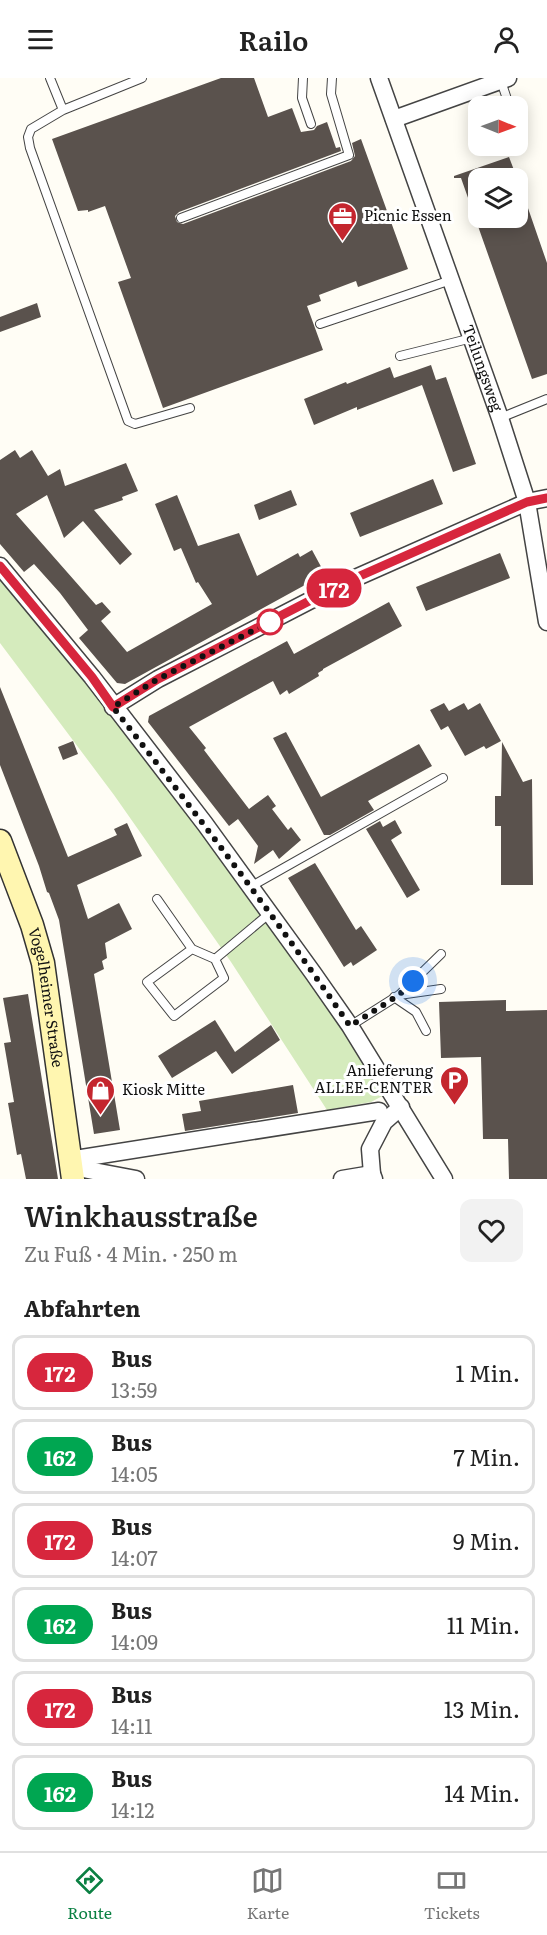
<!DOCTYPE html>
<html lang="de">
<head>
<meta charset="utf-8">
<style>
  :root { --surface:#fff; --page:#f2f2f2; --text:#222; --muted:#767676; --line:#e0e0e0; --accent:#0b8043 }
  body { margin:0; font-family:Literata,serif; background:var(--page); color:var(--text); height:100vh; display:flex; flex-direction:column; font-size:22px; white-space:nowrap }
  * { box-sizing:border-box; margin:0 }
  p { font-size:20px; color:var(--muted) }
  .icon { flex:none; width:33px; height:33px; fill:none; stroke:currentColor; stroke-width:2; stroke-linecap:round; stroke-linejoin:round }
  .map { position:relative; height:1101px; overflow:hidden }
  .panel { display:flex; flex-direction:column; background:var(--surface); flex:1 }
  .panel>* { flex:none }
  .badge { padding:0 12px; border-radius:20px; font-size:21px; line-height:39px }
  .needle { width:39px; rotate:91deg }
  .controls { position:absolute; left:468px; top:18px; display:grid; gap:12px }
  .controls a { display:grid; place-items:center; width:60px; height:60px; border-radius:12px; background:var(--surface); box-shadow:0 3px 15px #0003; font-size:30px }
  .you { position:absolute; width:30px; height:30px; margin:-15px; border:4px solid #fff; border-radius:50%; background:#1a73e8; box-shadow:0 0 0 9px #1a73e833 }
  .map>.badge { position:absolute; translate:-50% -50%; box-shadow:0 0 0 3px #fff }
  h2 { padding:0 24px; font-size:22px; line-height:54px }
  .round { display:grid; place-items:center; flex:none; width:63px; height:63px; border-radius:12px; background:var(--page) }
  .headline { display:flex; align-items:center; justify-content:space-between; height:102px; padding:0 24px }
  h1 { font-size:28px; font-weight:600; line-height:45px }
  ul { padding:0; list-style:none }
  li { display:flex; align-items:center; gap:18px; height:75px; margin:0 12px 9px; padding:0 12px; border:3px solid var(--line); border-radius:12px }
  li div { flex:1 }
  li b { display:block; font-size:22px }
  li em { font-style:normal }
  li .badge { min-width:66px; font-weight:700; text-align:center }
  header { display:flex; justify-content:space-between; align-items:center; height:78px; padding:0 24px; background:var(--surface); font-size:27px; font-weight:600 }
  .menu { display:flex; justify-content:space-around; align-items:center; height:84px; border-top:2px solid var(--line); background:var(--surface); font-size:16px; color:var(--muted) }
  .menu a { display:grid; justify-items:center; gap:3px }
  .menu .current { color:var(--accent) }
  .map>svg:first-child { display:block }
</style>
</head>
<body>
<header><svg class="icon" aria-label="menu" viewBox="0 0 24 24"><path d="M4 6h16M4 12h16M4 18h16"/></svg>Railo<svg class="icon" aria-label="person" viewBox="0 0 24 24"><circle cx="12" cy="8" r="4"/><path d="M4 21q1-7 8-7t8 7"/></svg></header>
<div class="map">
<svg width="547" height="1101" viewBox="0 0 547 1101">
  <rect width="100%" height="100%" fill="#fffdf5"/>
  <path fill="#d5ebbd" d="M0 490 91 600 390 1014 371 1024 327 1032 231 884 189 824 114 717 0 565Z"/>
  <path fill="#5a524d" d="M221 0H254L268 39 292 30 301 54 314 52 317 48 327 44 336 70 340 69 341 73 179 134 175 138 177 144 183 146 351 83 355 78 352 65 361 61 408 191 358 209 356 203 319 217 321 223 307 228 323 272 163 330 118 204 131 200 105 128 88 134V132L78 133 52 61Z
    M509 79 517 100H478V140H518V108L520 107 547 185V296L532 301 461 100H454V98Z
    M37 225 41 239 0 254V239Z
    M431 287 436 302 446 299 476 386 453 394 422 307 357 332V329L314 347 304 321 346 304 347 306 390 289 394 300Z
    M15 372 20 380 32 372 48 398 60 391 65 408 126 385 138 413 122 419 123 422 94 432 132 476 120 487 83 443 64 460 47 417 16 436 96 527 102 524 111 534 101 543 127 574 212 526 198 504 196 505 181 470 174 473 155 426 177 417 198 468 239 455 257 498 298 475 300 479 312 472 325 496 125 606 117 605 79 560 88 552 60 515 34 486 24 494 0 466V382Z
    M433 401 443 426 360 459 350 435Z
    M291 412 297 427 259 442 254 427Z
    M500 475 510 500 426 533 416 509Z
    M389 524 402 548 323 591V592L318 595 319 598 289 616 287 612 280 617 273 603 189 649 206 670 204 672 249 731 268 717 276 728 272 731 288 752 291 749 301 762 279 781 273 772 254 786 258 768 238 741 229 748 148 644 149 638 287 563 294 576Z
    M0 609 68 779 117 757 114 751 127 745 142 778 77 807 88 841 119 825 132 851 105 865 107 880 102 883 104 891 94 896 120 1052 94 1056 59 842 49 815 47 814 39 788 0 687Z
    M444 625 449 633 464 625 468 632 480 625 501 663 486 671 484 668 465 678 448 648 441 652 430 632Z
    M286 654 321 719 419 666 432 688 368 723 374 732 330 757H324L273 660Z
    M73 663 78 676 63 682 58 669Z
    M502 664 523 704 532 701 533 807H501V748H495V718H501Z
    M395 742 402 755 391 762 420 812 407 820 366 751 380 743 383 749Z
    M315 785 356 852 361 848 377 872 353 888 351 884 344 889 288 800Z
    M28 916 55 1082 58 1101H26L21 1076 17 1077 8 1025 14 1024 4 965 11 964 3 920Z
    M506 922V933L547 932V1101H509L508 1061H483L481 979 441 980 439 924Z
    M215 942 235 974 271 947 280 962 232 996 216 973 172 1000 158 978Z
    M293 1007 298 1035 185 1053 182 1036 201 1033 199 1023Z"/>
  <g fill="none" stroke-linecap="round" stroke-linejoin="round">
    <defs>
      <path id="lane" d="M50 0 63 32 142 0
        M303 0 302 20 311 46
        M501 3 508 24
        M63 32 31 51 28 59 30 70 128 343 135 346 190 330
        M181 140 349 77 331 16 332 0
        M320 246 451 202
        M400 278 472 260
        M500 340 547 321
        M250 809 443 700
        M157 821 192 871 215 881
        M192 871 147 904 174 938 224 900 215 881 270 835
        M399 917 441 911
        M394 919 416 934 426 953
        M350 948 399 917 441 876"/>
      <g id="street">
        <path id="s1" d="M379 0 500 340 527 424 547 544"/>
        <path d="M394 41 508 0"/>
        <path d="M0 488 92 599 205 746 313 895 350 948 444 1101"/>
        <path d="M113 629 158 601 344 505 527 424 547 420"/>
        <path d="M69 1082 379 1033"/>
        <path d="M83 1091 136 1101"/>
        <path d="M372 1096 370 1071 384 1044 401 1029"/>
        <path d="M342 1101 372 1096 374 1101"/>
      </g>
      <g id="secondary">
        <path id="s2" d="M0 763 32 847 43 885 73 1101"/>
      </g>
    </defs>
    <use href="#lane" stroke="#444" stroke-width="10"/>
    <use href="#street" stroke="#444" stroke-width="19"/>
    <use href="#secondary" stroke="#333" stroke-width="25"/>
    <use href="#lane" stroke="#fff" stroke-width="8"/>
    <use href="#street" stroke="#fff" stroke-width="16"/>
    <use href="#secondary" stroke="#fff6b0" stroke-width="22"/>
  </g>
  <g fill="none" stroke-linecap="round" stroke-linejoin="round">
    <defs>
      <path id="line" d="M0 488 92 599 113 629 158 601 344 505 527 424 547 420"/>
    </defs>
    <use href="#line" stroke="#fff" stroke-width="14"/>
    <use href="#line" stroke="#d7263d" stroke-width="9"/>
    <path stroke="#111" stroke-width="6" stroke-dasharray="0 10.8" d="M270 544 158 601 113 629C195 734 275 839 350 948L399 917 413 903"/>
  </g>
  <defs>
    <symbol id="office-pin" viewBox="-11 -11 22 30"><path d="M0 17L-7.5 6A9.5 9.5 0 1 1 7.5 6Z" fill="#c4262e" stroke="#fff"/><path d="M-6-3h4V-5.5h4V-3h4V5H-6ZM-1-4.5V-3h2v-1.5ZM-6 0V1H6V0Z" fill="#fff"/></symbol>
    <symbol id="parking-pin" viewBox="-11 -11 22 30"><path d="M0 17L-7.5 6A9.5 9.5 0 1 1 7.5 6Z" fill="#c4262e" stroke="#fff"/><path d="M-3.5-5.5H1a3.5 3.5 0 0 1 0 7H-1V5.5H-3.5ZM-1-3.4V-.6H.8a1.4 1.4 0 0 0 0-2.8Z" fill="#fff"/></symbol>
    <symbol id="shop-pin" viewBox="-11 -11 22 30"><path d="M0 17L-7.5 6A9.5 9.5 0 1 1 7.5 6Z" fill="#c4262e" stroke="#fff"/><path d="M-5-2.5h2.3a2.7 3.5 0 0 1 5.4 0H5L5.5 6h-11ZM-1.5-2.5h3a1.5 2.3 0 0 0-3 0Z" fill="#fff"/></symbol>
  </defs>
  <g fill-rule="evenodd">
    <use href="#office-pin" x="326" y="122" width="33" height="45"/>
    <use href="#parking-pin" x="438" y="986" width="33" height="45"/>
    <use href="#shop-pin" x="84" y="996" width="33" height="45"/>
  </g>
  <circle fill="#fff" stroke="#d7263d" stroke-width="3" cx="270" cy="544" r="12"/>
  <g text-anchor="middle" stroke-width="6" stroke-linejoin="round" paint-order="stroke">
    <g font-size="15" fill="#111" stroke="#fff" text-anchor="start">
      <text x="364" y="143">Picnic Essen</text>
      <text x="433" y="998" text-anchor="end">Anlieferung<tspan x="433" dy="17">ALLEE-CENTER</tspan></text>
      <text x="122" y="1017">Kiosk Mitte</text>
    </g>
    <g font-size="15" fill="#111" stroke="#fff">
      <text dy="5" stroke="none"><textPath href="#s1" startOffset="308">Teilungsweg</textPath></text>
      <text dy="5" stroke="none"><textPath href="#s2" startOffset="164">Vogelheimer Straße</textPath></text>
    </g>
  </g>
</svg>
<div class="controls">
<a><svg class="needle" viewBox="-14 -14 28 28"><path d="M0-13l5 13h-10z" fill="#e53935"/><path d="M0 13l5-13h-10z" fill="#767676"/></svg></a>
<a><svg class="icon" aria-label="layers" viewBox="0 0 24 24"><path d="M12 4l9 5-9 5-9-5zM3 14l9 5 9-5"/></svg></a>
</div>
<div class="you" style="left:413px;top:903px"></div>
<b class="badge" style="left:334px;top:510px;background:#d7263d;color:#fff">172</b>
</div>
<section class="panel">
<div class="headline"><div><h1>Winkhausstraße</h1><p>Zu Fuß · 4 Min. · 250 m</p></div><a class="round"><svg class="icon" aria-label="heart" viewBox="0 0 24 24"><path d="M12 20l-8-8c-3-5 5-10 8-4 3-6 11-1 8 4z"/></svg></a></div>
<h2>Abfahrten</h2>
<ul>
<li><span class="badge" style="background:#d7263d;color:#fff">172</span><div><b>Bus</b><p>13:59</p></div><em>1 Min.</em></li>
<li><span class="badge" style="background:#00a651;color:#fff">162</span><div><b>Bus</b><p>14:05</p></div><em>7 Min.</em></li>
<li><span class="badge" style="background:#d7263d;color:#fff">172</span><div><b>Bus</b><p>14:07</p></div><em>9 Min.</em></li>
<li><span class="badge" style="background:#00a651;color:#fff">162</span><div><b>Bus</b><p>14:09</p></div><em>11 Min.</em></li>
<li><span class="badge" style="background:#d7263d;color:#fff">172</span><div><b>Bus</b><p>14:11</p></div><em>13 Min.</em></li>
<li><span class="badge" style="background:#00a651;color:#fff">162</span><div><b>Bus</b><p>14:12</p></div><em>14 Min.</em></li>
</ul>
</section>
<nav class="menu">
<a class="current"><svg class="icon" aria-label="directions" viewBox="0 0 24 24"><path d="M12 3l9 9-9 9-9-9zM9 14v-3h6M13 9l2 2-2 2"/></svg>Route</a>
<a><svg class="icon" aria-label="map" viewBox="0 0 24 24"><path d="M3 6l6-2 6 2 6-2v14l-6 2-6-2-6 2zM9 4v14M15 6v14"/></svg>Karte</a>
<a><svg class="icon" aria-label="tickets" viewBox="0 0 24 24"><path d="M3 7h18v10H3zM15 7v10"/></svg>Tickets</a>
</nav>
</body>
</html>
